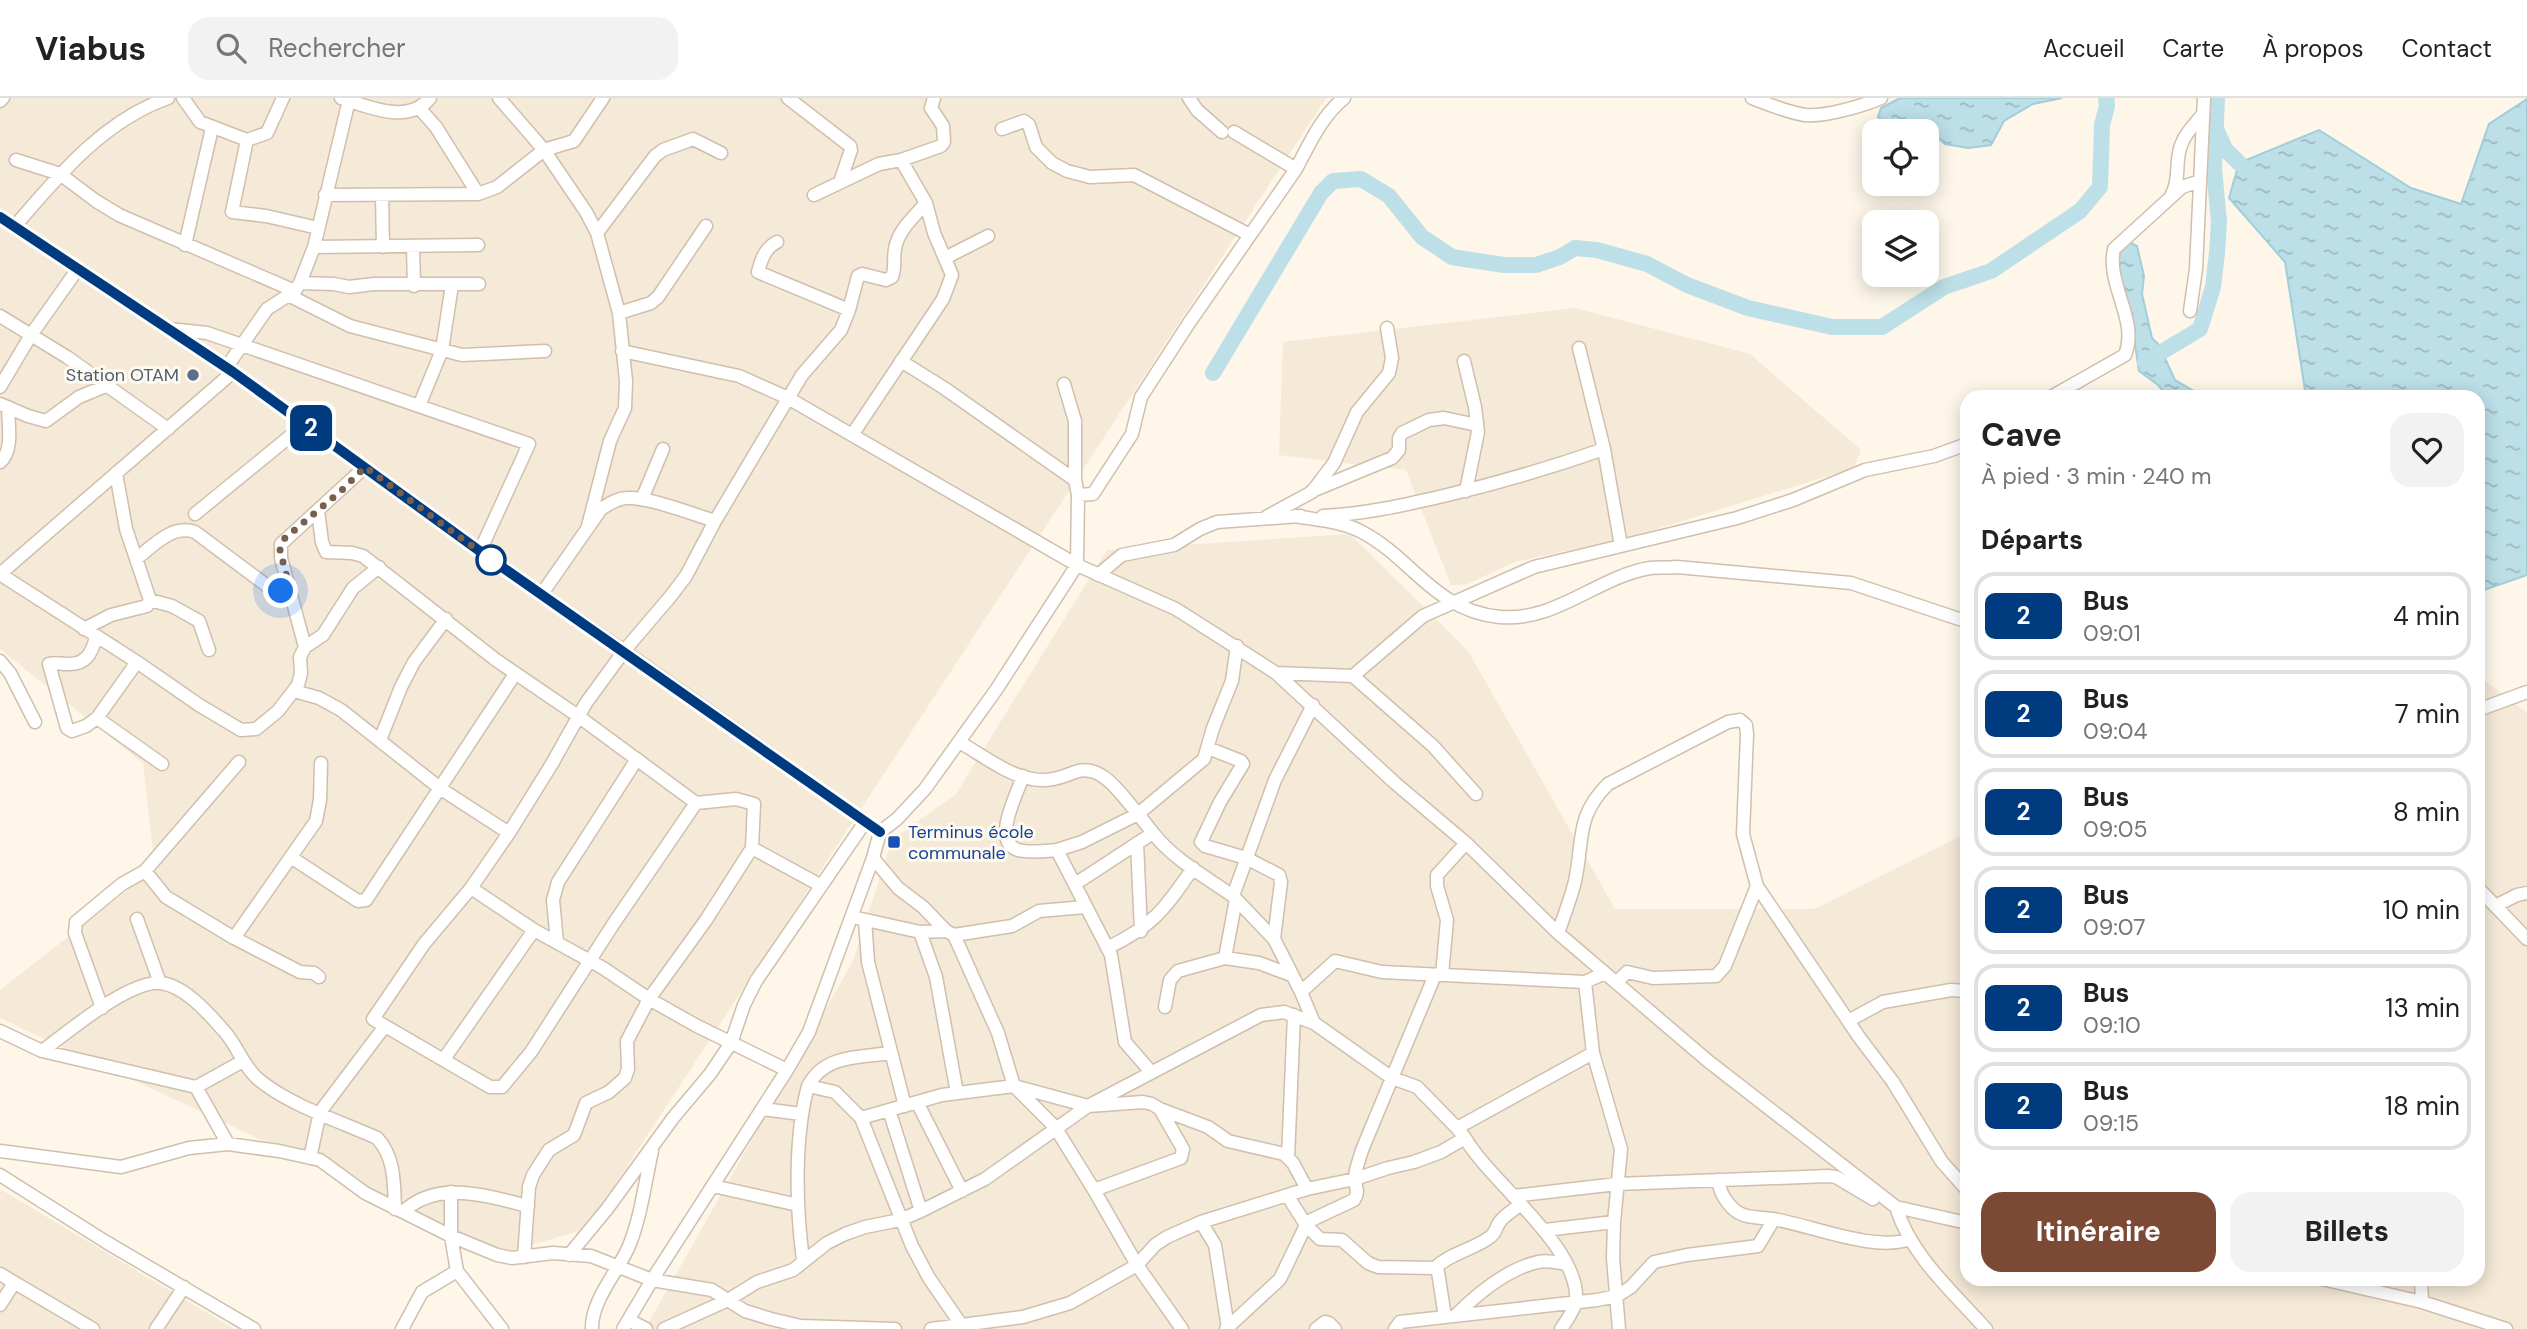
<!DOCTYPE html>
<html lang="fr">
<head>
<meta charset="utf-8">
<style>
  :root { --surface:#fff; --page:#f2f2f2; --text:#222; --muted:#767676; --line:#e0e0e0; --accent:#7c4934 }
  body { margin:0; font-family:"DM Sans",sans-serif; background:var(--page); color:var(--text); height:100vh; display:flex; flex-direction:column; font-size:26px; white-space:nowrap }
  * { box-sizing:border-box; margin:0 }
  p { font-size:23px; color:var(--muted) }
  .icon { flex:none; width:38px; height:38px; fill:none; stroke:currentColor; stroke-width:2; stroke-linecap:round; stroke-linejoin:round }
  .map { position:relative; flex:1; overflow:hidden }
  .drawer { position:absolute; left:1960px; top:292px; width:525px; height:896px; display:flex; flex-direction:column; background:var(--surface); border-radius:21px; box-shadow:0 4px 18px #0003 }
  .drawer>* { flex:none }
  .badge { padding:0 14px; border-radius:10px; font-size:24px; line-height:46px }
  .fabs { position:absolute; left:1862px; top:21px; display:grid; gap:14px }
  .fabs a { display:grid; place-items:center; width:77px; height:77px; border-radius:14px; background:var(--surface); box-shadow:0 4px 18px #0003; font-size:35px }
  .you { position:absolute; width:35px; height:35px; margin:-18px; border:5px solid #fff; border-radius:50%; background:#1a73e8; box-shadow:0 0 0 10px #1a73e833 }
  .map>.badge { position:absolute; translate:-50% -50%; box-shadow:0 0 0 4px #fff }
  h2 { padding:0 21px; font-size:26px; line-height:63px }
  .round { display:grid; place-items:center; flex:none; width:74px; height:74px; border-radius:21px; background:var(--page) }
  .summary { display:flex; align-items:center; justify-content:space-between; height:119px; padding:0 21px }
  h1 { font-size:33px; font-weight:700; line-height:52px }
  .action { display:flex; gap:14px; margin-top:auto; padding:14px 21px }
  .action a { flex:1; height:80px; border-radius:21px; background:var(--accent); color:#fff; font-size:28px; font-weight:700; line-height:80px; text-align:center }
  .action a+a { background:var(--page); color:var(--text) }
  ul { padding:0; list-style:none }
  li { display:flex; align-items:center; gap:21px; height:88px; margin:0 14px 10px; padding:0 7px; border:4px solid var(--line); border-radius:21px }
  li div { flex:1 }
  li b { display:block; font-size:26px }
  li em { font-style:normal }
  li .badge { min-width:77px; font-weight:700; text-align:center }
  header { display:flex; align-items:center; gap:42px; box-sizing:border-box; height:98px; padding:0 35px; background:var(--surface); border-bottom:2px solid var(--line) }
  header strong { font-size:33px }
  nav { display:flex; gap:38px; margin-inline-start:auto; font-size:24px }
  .search { width:490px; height:63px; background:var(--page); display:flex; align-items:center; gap:18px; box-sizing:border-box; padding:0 24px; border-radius:21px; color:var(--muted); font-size:26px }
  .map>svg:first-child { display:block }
</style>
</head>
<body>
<header>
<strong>Viabus</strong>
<div class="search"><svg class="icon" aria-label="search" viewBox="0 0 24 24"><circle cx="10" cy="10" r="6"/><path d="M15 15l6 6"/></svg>Rechercher</div>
<nav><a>Accueil</a><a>Carte</a><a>À propos</a><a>Contact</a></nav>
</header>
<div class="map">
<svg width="2527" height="1231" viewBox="0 0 2527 1231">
  <defs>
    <pattern id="water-ripples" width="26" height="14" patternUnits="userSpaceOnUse" patternTransform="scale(1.75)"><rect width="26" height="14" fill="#bcdfe8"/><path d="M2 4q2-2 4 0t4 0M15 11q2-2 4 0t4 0" fill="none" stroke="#9eb8be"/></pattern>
  </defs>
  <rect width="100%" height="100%" fill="#fdf6e9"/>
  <path fill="#f5e9d7" d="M0 0H1326L586 1131 504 1155 0 920V892L155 771 143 665 0 551Z
    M1575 210 1750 256 1861 352 1854 370 1630 439 1515 464 1465 487H1451L1406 372 1279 357 1283 244Z
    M1350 436 1468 553 1615 811H1815L1967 735V1181H2478V577L2527 615V1231H645L853 863 892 742 956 696 1107 452Z
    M0 1091 234 1231H0Z"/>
  <path fill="url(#water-ripples)" stroke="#a2ceda" stroke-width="2" d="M1900 0H2062L2033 6 2004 23 1991 47 1968 50 1945 46 1934 36 1910 29 1895 30 1878 19 1881 10Z
    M2527 1V477L2478 494V299H2306L2285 164 2229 100 2239 65 2319 32 2411 90 2461 106 2489 26Z
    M2129 144 2137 148 2144 178 2142 196 2152 240 2159 247 2175 282 2204 299H2168L2158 287 2139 273 2132 227 2115 160 2121 147Z"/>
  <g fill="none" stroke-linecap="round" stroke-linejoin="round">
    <path stroke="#bcdfe8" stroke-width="16" d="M2217 33 2225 51 2239 65
      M2145 264 2200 231 2213 189 2217 155 2219 124 2214 70 2217 0
      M1213 275 1321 95 1333 83 1361 81 1389 98 1422 139 1452 159 1504 167H1536L1560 159 1575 150 1597 152 1647 166 1687 187 1748 210 1832 229H1882L1944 189 1991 173 2080 113 2100 89 2102 27 2107 8 2106 0"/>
    <defs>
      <path id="minor" d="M183 0 200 24 247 42 267 35 283 0
        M341 0C369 9 408 27 430 0
        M499 0 544 52 586 114 597 135 619 215 626 283 625 310 610 343 588 428
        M788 0 850 48 851 52 840 84
        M1189 0 1197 12 1222 34
        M1752 0C1770 7 1786 14 1805 17 1824 19 1863 8 1881 0
        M0 3 3 0
        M420 11 436 29 478 96
        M1002 31 1024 23 1029 27 1036 49 1052 65 1067 73 1090 79 1134 77 1250 137
        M247 42 232 114 266 118 318 130
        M16 62 60 76 96 103 119 117 295 193 267 211 226 270
        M1296 71C1310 45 1321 19 1344 0
        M2172 96C2181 80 2174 61 2182 45 2186 34 2196 25 2203 16
        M325 97 478 96 497 89 544 52 574 43 603 0
        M382 97 383 149
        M814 97 879 66 901 62 941 48 944 44 943 28 931 10 934 0
        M0 119 233 274 541 497 624 553 880 734
        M15 128C59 77 103 23 168 0
        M597 135 655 58 663 52 693 41 721 55
        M777 144C765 150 761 162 758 174L849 212
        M185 147 212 30
        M314 149 478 147
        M413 149 414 188
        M945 160 988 138
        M300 185 334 186 349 189 374 186H479
        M295 193 300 185 314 149 349 2
        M288 197 350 228 462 257 545 253
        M2190 213 2196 171 2204 0
        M619 215 651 205 658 199 706 128
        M0 218 67 259 168 331
        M169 231 207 235 529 346 480 453
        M1579 250 1604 351 1621 448
        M622 253 739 278 788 300 1077 467 1078 397 1075 382 944 290 901 263
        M1464 263 1475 309 1478 334 1466 393
        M1064 286 1075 323V382
        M0 289 31 237 77 172
        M2051 299 2125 257C2139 222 2106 187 2114 151L2182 89 2200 83
        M0 306 28 318 46 323 79 299 108 287
        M419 308 442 252 452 187
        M852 337 943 201 952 177 934 135 926 105 901 62
        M0 364C14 353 8 326 8 309
        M1312 393 1392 360 1399 352V340L1402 335 1429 322 1444 320 1477 327
        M1078 397 1093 396 1132 336 1141 299 1189 225 1296 71 1234 34
        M642 401 663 351
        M318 413 322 444 326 454 352 455 363 458 496 562 578 618 696 705
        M195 416 305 326
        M1295 418C1317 422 1342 423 1362 434 1413 461 1435 513 1500 519 1556 524 1597 479 1650 470 1659 469 1668 470 1677 469L1851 485 1959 521H1967
        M1323 418C1363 416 1400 408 1439 399 1495 386 1550 370 1604 351
        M1266 419 1312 394 1334 365 1357 314 1389 275 1392 260 1387 230
        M136 461C153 448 172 426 195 434L270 490 281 493 290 492
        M0 476 233 274
        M0 476 137 564 97 620
        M1098 477 1122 457 1174 447 1200 431 1217 424 1301 418
        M541 497 601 411C609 406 617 400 627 400 649 399 692 416 715 423
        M150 502 172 508 199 523 209 552
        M84 531 111 517 147 508 150 502 126 431 116 375
        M96 539C92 555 86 567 67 566 60 566 56 564 49 566L67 630 72 633 86 628 97 620 162 666
        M305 549 281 460V446L365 369
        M0 563 10 575 35 624
        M137 564 199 607 241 632 256 631 278 613 298 587 301 575 300 559 305 549 323 537 353 490 379 469
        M1276 575 1353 578 1423 518 1534 469 1737 420 1793 402 1865 372 1934 358 1967 346
        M1353 578 1433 648 1476 696
        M294 593 319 600 341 612 441 691 509 735
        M1313 607 1275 682 1233 798 1274 841 1301 894 1314 925
        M2478 612 2527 594
        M380 642 401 589 414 564 446 521
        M959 644C981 656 1007 677 1032 681 1048 684 1060 680 1075 674 1102 664 1122 698 1138 716L1204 661 1213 630 1232 583 1237 548
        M1208 650 1241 663 1243 666 1220 704 1201 744 1205 748 1246 760 1279 777 1281 784 1274 841
        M1023 678C1017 697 991 743 1018 752 1030 755 1045 753 1057 752
        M1153 735C1173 761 1206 779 1233 798
        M1137 745 1141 833
        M292 760 358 803 366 802 515 576
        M873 760 898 790 923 809 946 833 954 837 998 935 1014 988 1055 1029 1094 1092 1137 1167 1182 1231
        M145 773 166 799 234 840 300 874 314 875 319 879
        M1075 786 1153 735 1138 716 1082 744 1057 752 1111 857 1125 944 1151 974
        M471 790 424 846 373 921 490 989H502L531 954 614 825 696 705 736 701 754 706 752 750
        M2478 790 2527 841
        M2495 808 2517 797 2527 795
        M857 820 920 834 946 833
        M137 821 160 885
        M865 822 868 864 905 1008
        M920 834 936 879 957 995
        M1558 835C1564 818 1571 800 1575 783 1584 742 1575 719 1608 686L1728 624 1740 622 1746 627 1747 636 1743 736 1757 788 1859 939 1893 984 1942 1064 1967 1092
        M954 837 1012 828 1039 813 1085 809
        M234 840 316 723 320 702 321 665
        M557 844 553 802 558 784 637 661
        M1107 850C1153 828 1165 811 1193 770
        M1225 860 1236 801
        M1442 877 1447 822 1437 788V777L1466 745
        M1617 884 1627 874 1653 880 1716 878 1725 868 1757 788
        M1301 894 1335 863 1382 874 1585 884
        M1165 909 1170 882 1178 873 1225 860 1259 865 1291 877
        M102 910 75 835 76 824 122 786 145 773 239 664
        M1848 923 1883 904 1951 892 1967 893
        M0 933 42 953 196 989 228 1046
        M42 953C68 934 129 882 161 885 185 888 209 916 224 933 237 947 243 968 258 981 289 1007 339 1023 377 1040 395 1059 394 1085 395 1111
        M1593 955 1621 1051 1614 1124 1613 1160 1619 1231
        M444 961 534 832
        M787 972 697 928 649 901 603 870 534 832 471 790 509 735 553 664 586 605 624 553 670 499 686 478 715 423 802 277 841 232 849 212 858 178 862 176 886 182 892 179C896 169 893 161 895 151 898 132 914 119 926 105
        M808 988C825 956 859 960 890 955
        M196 989 243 963
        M917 1004 962 1093
        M763 1011 801 1016
        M1160 1011 1208 1029 1228 1043 1284 1056 1293 1065 1307 1091
        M861 1020 942 997 1014 988 1088 1008 1143 1004 1152 1006 1160 1011 1183 1051 1181 1060 1094 1092
        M1465 1040C1490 1084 1580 1149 1576 1202 1575 1212 1566 1223 1561 1231
        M0 1053 121 1069 189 1050 228 1046 279 1053 320 1062 365 1095 451 1138 497 1157 512 1160 553 1155 591 1158 652 1182 712 1192 745 1213 771 1221 801 1228 895 1231
        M310 1060 320 1014 385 928
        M1288 1060 1294 917
        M0 1077 106 1144 254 1231
        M1719 1082C1718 1094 1730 1111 1741 1116 1752 1121 1767 1119 1778 1122 1815 1129 1876 1154 1910 1141
        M713 1088 798 1107
        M451 1094V1138L457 1173 502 1231
        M1513 1098 1617 1086 1828 1078 1836 1079 1873 1101
        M1896 1109C1911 1158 1953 1194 1986 1231
        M921 1113 985 1081 1088 1008 1261 917 1284 914 1314 925 1392 980 1417 989 1457 1030
        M403 1114C437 1081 487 1098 528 1108
        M1201 1124 1215 1147 1228 1230
        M1305 1125 1354 1102C1360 1093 1355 1090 1355 1080 1355 1071 1360 1060 1362 1052L1435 877
        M1306 1127 1320 1141 1342 1142 1368 1165 1378 1169 1435 1170 1438 1174 1445 1219
        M1545 1132 1614 1124
        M569 1157 607 1111 673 1020 710 976 731 945 744 907 756 883 865 724
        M524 1159 529 1089 533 1077 549 1052 574 1037 586 1005 609 994 625 980 628 971 627 943 649 901 706 822 752 750 820 787
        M803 1162C796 1109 794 1040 808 988L835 994 861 1020 912 1148 929 1180 962 1228
        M1435 1170C1450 1155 1473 1152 1490 1139 1496 1135 1495 1131 1499 1125 1504 1117 1514 1112 1521 1106
        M0 1176 93 1231
        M2322 1181 2422 1204 2506 1231
        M2421 1181 2422 1204
        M0 1207 14 1185
        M1455 1218C1477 1196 1507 1171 1538 1164 1547 1162 1557 1164 1566 1166
        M629 1222 646 1231
        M156 1231 184 1189
        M402 1231 422 1194 457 1173
        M592 1231C591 1202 618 1174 629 1148 641 1119 645 1084 652 1053
        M623 1231 652 1182 787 972 809 934 873 760 880 734 897 721 925 691 996 592 1077 467 1176 511 1276 575 1395 685 1466 745 1558 835 1708 963 1896 1109 1967 1125
        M664 1231 728 1202 757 1184 793 1172 827 1145 845 1136 865 1129 900 1122 921 1113 889 1012
        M931 1231 1023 1219 1070 1205 1137 1167 1155 1147 1167 1139 1201 1124 1307 1091 1355 1081 1388 1070 1414 1064 1441 1054 1465 1040 1457 1030 1593 955 1585 884 1605 875
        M1226 1231 1280 1181 1306 1127 1287 1097
        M1316 1231 1325 1224 1329 1225 1335 1231
        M1395 1231 1400 1224 1597 1202 1617 1198 1631 1189 1654 1164 1687 1157 1758 1148 1774 1121"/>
    </defs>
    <use href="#minor" stroke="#d0bfad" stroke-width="15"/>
    <use href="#minor" stroke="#fff" stroke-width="12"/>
  </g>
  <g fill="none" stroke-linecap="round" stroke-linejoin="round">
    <defs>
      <path id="line" d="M0 119 233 274 492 462 880 734"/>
    </defs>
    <use href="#line" stroke="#fff" stroke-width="16"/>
    <use href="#line" stroke="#003b80" stroke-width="10"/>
    <path stroke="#795e4b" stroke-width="7" stroke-dasharray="0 12.6" d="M281 493 290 492 280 452 284 441 342 392 365 369 491 462"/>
  </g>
  <circle fill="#5c6f8a" stroke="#fffaf0" stroke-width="2.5" cx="193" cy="277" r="7"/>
  <circle fill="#fff" stroke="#003b80" stroke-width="3.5" cx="491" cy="462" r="14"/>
  <rect fill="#1a4fb4" stroke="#fffaf0" stroke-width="2.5" x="887" y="737" width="14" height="14" rx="3.5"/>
  <g text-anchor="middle" stroke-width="6" stroke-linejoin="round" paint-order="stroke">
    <g font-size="18" fill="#4e5e75" stroke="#fffaf0" text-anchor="end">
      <text x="179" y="283">Station OTAM</text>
    </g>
    <g font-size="18" fill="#164399" stroke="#fffaf0" text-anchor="start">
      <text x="908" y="740">Terminus école<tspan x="908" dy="21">communale</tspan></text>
    </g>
  </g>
</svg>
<div class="fabs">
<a><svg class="icon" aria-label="locate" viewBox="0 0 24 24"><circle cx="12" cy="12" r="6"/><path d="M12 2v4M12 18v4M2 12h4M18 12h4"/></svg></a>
<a><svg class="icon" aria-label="layers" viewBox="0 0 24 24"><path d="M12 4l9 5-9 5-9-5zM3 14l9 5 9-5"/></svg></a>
</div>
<div class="you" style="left:281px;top:493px"></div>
<b class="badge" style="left:311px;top:330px;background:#003b80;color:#fff">2</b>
<section class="drawer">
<div class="summary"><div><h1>Cave</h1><p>À pied · 3 min · 240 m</p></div><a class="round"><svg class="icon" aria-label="heart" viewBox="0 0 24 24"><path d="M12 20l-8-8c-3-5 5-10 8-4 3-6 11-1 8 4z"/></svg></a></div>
<h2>Départs</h2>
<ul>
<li><span class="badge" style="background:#003b80;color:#fff">2</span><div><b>Bus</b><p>09:01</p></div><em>4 min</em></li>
<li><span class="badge" style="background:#003b80;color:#fff">2</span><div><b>Bus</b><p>09:04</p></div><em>7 min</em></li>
<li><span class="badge" style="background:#003b80;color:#fff">2</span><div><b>Bus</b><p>09:05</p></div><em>8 min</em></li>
<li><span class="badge" style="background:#003b80;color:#fff">2</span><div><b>Bus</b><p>09:07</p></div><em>10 min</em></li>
<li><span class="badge" style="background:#003b80;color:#fff">2</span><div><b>Bus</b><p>09:10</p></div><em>13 min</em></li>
<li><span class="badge" style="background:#003b80;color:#fff">2</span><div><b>Bus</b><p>09:15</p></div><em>18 min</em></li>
</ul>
<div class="action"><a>Itinéraire</a><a>Billets</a></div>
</section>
</div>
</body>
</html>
